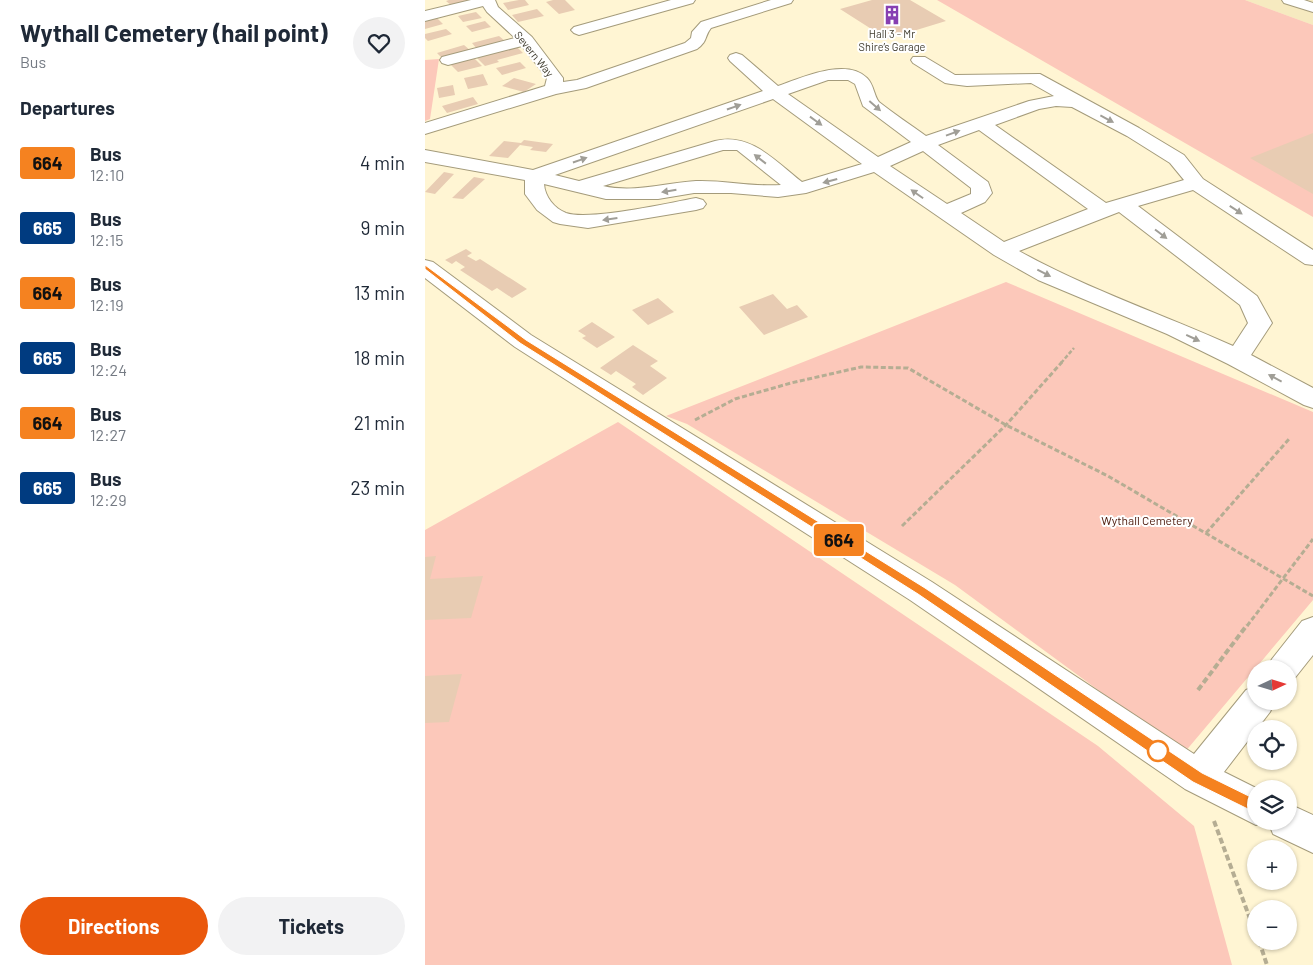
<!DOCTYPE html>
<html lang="en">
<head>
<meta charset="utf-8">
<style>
  :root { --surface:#fff; --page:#f2f2f3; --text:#1f2937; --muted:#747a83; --accent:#ea580c }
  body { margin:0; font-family:Barlow,sans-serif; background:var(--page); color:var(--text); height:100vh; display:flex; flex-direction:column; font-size:19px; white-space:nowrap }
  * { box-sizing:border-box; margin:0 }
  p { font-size:16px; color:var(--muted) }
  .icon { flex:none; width:28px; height:28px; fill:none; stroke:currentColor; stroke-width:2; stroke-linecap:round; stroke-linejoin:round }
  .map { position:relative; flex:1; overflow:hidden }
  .drawer { display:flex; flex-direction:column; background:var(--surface); width:425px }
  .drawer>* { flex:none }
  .badge { padding:0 10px; border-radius:4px; font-size:18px; line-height:32px }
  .needle { width:32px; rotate:86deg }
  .buttons { position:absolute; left:822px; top:660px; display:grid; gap:10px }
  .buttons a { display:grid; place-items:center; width:50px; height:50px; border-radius:50%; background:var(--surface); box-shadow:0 1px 4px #0004; font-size:25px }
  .map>.badge { position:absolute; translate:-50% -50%; box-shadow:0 0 0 2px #fff }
  h2 { padding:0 20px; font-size:19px; line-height:45px }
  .round { display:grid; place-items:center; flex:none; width:52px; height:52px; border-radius:26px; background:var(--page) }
  .summary { display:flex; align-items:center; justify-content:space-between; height:85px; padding:0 20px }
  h1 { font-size:24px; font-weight:700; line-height:38px }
  .button { display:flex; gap:10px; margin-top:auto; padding:10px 20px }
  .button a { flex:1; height:58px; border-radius:30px; background:var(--accent); color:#fff; font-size:20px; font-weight:700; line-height:58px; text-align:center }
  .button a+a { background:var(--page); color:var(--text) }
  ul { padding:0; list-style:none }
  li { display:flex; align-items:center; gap:15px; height:65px; padding:0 20px }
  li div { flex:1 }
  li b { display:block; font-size:19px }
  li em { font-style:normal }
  li .badge { min-width:55px; font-weight:700; text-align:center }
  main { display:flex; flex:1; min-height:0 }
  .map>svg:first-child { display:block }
</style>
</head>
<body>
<main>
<section class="drawer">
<div class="summary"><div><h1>Wythall Cemetery (hail point)</h1><p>Bus</p></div><a class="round"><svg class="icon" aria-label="heart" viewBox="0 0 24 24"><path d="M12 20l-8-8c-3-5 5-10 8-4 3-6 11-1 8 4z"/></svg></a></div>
<h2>Departures</h2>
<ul>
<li><span class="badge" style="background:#f58220;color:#111">664</span><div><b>Bus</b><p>12:10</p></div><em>4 min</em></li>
<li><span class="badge" style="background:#003b80;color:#fff">665</span><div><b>Bus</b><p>12:15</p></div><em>9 min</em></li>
<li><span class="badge" style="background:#f58220;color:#111">664</span><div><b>Bus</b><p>12:19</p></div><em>13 min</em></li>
<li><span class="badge" style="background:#003b80;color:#fff">665</span><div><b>Bus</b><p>12:24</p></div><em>18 min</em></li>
<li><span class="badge" style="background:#f58220;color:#111">664</span><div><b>Bus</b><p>12:27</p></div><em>21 min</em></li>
<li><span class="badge" style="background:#003b80;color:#fff">665</span><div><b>Bus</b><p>12:29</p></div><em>23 min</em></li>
</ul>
<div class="button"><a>Directions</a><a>Tickets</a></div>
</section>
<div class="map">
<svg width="888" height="965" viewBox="0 0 888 965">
  <rect width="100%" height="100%" fill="#fff5d3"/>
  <path fill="#f6eac0" d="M820 0H888V25Z"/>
  <path fill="#fcc8ba" d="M512 0H820L888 25V217Z
    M14 59 5 119 0 121V60Z
    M581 282 888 412V600L759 753 530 585 262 424 241 416Z
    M193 422 673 746 769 826 807 965H0V530Z"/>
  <path fill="#e8ccb3" d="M24 0H48L27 6 21 1Z
    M94 0H100L104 5 83 10 78 3Z
    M128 0H140L150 10 134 14 121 2Z
    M447 0H485L521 21 462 39 415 9Z
    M112 9 119 16 93 22 87 15Z
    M51 12 57 18 38 22 33 16Z
    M12 18 18 24 0 29V21Z
    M60 21 66 27 47 32 41 26Z
    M21 29 27 34 3 41 0 38V34Z
    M74 36 80 41 52 49 47 43Z
    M39 45 46 51 18 59 12 53Z
    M92 47 98 53 72 60 74 62 60 66 52 58Z
    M49 58 57 66 33 72 25 64Z
    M95 62 101 68 77 75 71 68Z
    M58 74 63 85 43 89 39 78Z
    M89 78 111 84 99 92 77 86Z
    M28 85 30 95 14 98 12 88Z
    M48 97 53 104 22 113 17 106Z
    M888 133V194L825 158Z
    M99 140 128 144 121 152 105 150 108 147 95 145 83 158 64 156 79 141 96 143Z
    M19 172 29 174 10 194 0 192Z
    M49 177 60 179 38 199 27 198Z
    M41 249 47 253 42 256 51 261 55 259 102 289 87 298 72 288 67 291 35 270 40 267 31 261 27 264 20 260Z
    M348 294 362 309 372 305 383 317 339 335 314 307Z
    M233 298 249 312 223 325 207 310Z
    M167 322 190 337 172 348 157 338 161 336 153 331Z
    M208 345 233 361 225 366 242 378 218 395 207 387 211 384 191 371 186 375 175 368Z
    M11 556 5 579 58 576 46 618 0 620V557Z
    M37 674 24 722 0 723V676Z"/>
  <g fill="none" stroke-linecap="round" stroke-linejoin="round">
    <defs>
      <path id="minor" d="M46 0H70L73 7 107 37 138 78V82L152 80 260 43 266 38 267 32 276 22 346 0H368L366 3 286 28C279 37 283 41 272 49L161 88 131 94 0 134V123L120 86 122 78 97 46 23 65 17 63 15 60 17 57 90 38 62 12 58 6 0 21V11Z
        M246 0H270L268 3 154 35 149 33 146 30 149 27Z
        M857 0H879L888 3V12L859 3Z
        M311 53 317 55 353 86C376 78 421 57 442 78 449 85 449 96 454 102 469 114 486 125 501 136L604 101 629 96 606 83 542 86 526 84 520 83 488 63 486 60 488 57H500L530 75 615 74 714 128 759 155 778 179 888 250V265L880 264 768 190 713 206 832 296 847 323 826 355 888 388V408L879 405 803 364 742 334 613 280 569 255 449 172 381 193 353 197 306 193H269L233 199H181L119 184C120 197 129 208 141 213 164 221 243 203 271 198L278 200 281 204 278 208 271 210 163 228 135 224 128 222 112 210 100 194V180L0 162V150L108 170 338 91 305 61 303 58 305 55ZM403 80H423L430 84 438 106 486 142 453 157 363 94ZM348 99 437 164 377 182C351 162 326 132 290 141L154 181 130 175ZM631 106 647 107 702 136 745 163 759 180 681 203 570 125 614 109ZM554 130 663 209 579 242 536 213 560 202 567 193 563 182 513 145ZM298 150H312L356 185C328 187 299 180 271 181 240 183 209 193 178 186ZM498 151 546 188V194L522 204 465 166ZM694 212 815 305 823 323 808 346C737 314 662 289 594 251Z
        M0 260 8 262 106 335 507 582 769 754 821 690 831 686V701H850L845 712 799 772 833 789H831V821H840L831 825 760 789 485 600 90 347 0 278Z
        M888 617V655L869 679 864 682V669H842L847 659 877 621Z
        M864 804 888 815V853L848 834 843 821H864Z"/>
    </defs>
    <use href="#minor" stroke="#a49b7b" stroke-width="2"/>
    <path stroke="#b5ad93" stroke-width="2.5" stroke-dasharray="4 2" stroke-linecap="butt" d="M636 363 649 348"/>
    <path stroke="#b5ad93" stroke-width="3" stroke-dasharray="5 2.5" stroke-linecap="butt" d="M270 420 310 399 366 383 436 367 483 368 581 425 683 476 888 596
      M477 526 581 425 637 362
      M781 533 865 438
      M822 626 888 539"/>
    <path stroke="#b5ad93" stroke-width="4" stroke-dasharray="6 3" stroke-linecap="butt" d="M773 690 822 625
      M789 821 831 935
      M834 941 842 965"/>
    <use href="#minor" fill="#fff" fill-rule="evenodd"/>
  </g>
  <defs><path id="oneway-solid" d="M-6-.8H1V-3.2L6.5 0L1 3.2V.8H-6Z" transform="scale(1.25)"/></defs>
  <g fill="#a09e97">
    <use href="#oneway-solid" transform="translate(450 106) rotate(41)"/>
    <use href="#oneway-solid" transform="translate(309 107) rotate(-19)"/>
    <use href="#oneway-solid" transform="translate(682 119) rotate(28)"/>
    <use href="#oneway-solid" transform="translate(391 121) rotate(36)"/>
    <use href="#oneway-solid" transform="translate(528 133) rotate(-20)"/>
    <use href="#oneway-solid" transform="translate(335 159) rotate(-142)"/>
    <use href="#oneway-solid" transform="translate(155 160) rotate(-19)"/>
    <use href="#oneway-solid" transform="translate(405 181) rotate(165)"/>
    <use href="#oneway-solid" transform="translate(244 191) rotate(171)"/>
    <use href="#oneway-solid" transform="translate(492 194) rotate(-145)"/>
    <use href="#oneway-solid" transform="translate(811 210) rotate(33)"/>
    <use href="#oneway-solid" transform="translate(185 219) rotate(172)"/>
    <use href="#oneway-solid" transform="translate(736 234) rotate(37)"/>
    <use href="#oneway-solid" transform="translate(619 273) rotate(27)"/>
    <use href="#oneway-solid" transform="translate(768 338) rotate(25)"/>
    <use href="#oneway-solid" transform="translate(850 378) rotate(-152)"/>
  </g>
  <path fill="#f58220" stroke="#fff" d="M0 265 101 340 500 588 777 773 836 802 838 807 836 811 831 813 827 811 768 782 493 594 95 343 0 269Z"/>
  <defs>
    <symbol id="building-bare" viewBox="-9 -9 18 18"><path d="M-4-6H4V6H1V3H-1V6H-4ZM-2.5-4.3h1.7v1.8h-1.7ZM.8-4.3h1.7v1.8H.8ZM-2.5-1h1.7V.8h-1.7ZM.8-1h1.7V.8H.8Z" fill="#873fb2" stroke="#fff" stroke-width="2.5" paint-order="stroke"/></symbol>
  </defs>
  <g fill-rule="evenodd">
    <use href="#building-bare" x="453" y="1" width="28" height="28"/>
  </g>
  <circle fill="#fff" stroke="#f58220" stroke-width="2.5" cx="733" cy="751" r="10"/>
  <g text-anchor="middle" stroke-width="4" stroke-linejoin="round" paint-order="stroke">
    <g font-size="11" fill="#403c2f" stroke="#fff">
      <text x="467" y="38">Hall 3 - Mr<tspan x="467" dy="13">Shire’s Garage</tspan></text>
    </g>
    <g font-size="11" fill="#403c2f" stroke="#fff">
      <text transform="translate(109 54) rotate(51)" y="4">Severn Way</text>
    </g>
    <g font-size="12" fill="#4a1709" stroke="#fff">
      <text x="722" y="525">Wythall Cemetery</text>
    </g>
  </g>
</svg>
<div class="buttons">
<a><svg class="needle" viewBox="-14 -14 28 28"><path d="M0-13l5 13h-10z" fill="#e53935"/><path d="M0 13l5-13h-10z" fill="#747a83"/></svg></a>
<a><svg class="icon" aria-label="locate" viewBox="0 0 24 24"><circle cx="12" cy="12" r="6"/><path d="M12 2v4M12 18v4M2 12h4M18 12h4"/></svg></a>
<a><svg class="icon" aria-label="layers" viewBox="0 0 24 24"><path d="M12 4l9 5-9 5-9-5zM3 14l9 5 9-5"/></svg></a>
<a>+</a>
<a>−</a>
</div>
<b class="badge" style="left:414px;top:540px;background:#f58220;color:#111">664</b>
</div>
</main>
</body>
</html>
